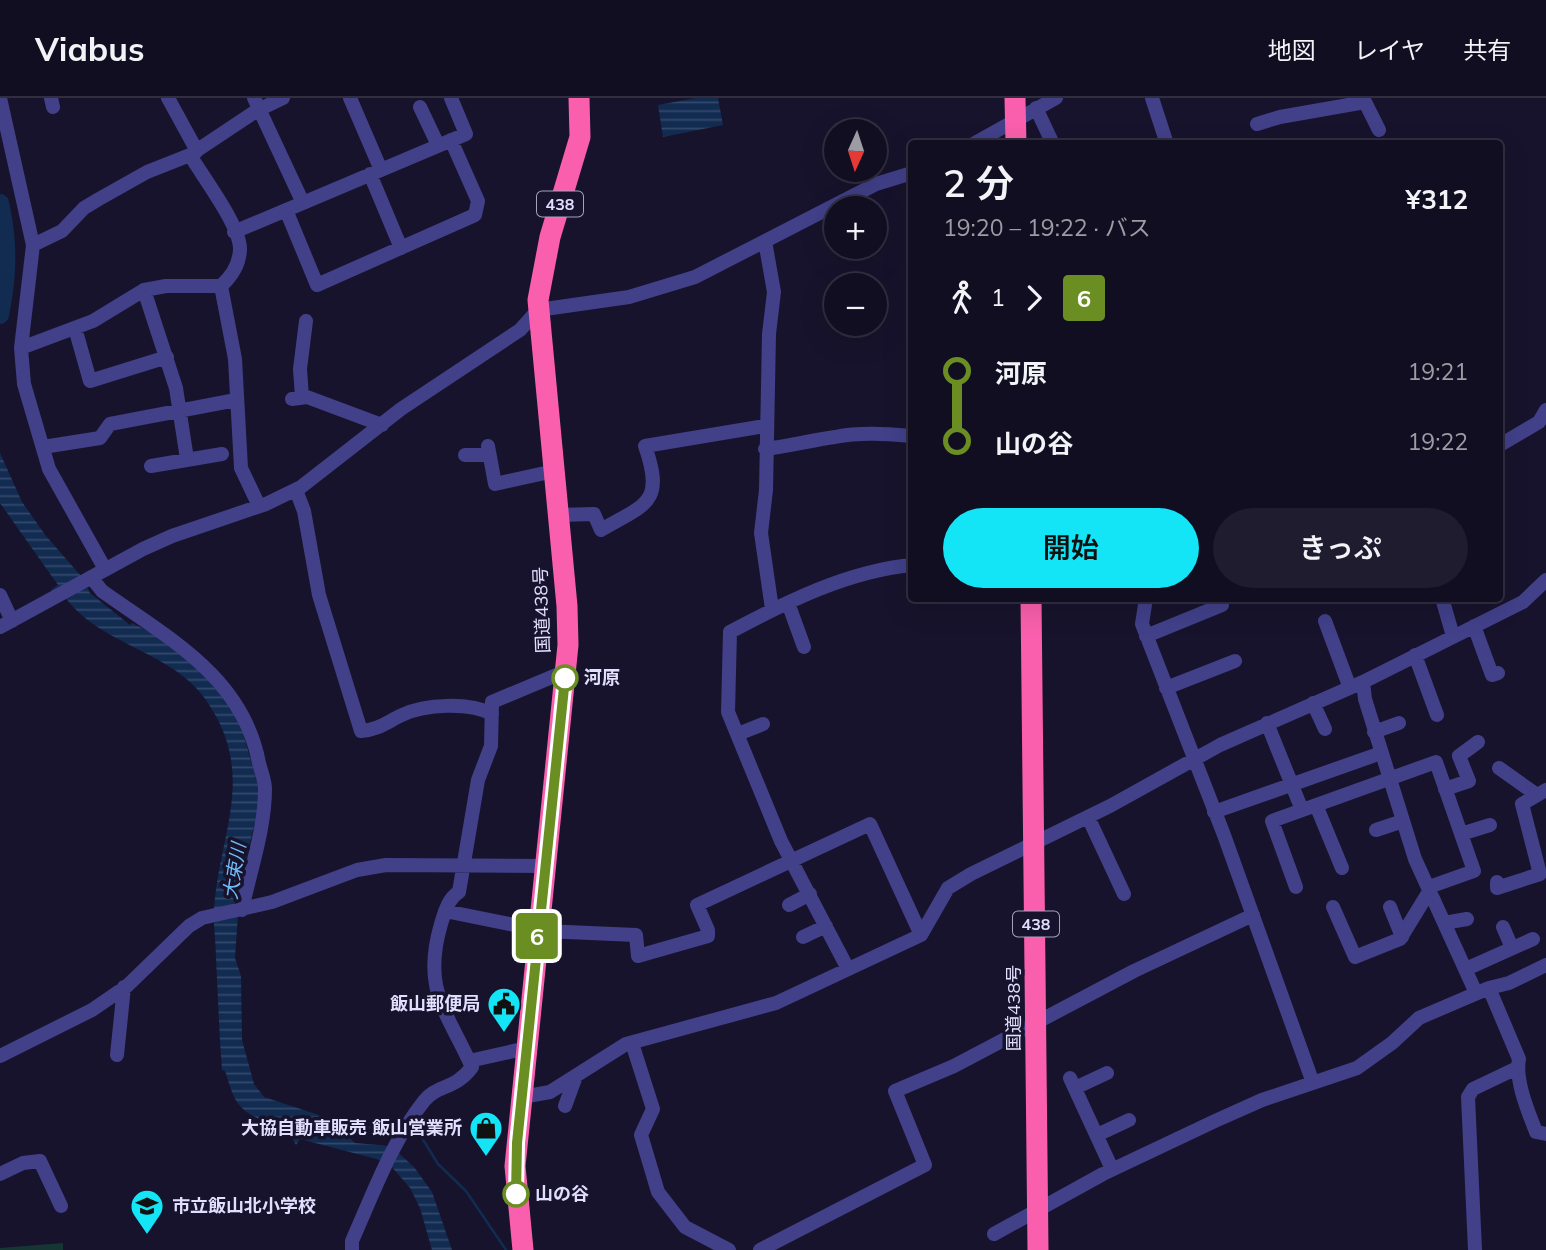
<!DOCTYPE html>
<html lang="ja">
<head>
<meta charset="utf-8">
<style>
  :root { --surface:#110e21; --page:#1e1c2e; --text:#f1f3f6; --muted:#9c9ca5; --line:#302e3f; --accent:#13e4f6 }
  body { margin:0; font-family:Mulish,"Noto Sans JP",sans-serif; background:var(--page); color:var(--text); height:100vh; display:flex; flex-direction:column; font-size:26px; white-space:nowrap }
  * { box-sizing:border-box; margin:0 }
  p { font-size:23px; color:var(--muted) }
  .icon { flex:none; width:38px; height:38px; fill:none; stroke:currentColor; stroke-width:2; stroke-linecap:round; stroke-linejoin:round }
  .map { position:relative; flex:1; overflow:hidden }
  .drawer { position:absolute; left:908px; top:42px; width:595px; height:462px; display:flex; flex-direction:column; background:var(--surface); border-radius:7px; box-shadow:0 7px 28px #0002,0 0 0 2px var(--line) }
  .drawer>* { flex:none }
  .badge { padding:0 14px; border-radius:5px; font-size:24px; line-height:46px }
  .needle { width:46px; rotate:183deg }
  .tools { position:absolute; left:824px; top:21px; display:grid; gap:14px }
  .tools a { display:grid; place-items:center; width:63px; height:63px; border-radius:50%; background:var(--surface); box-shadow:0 7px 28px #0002,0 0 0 2px var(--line); font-size:35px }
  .map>.badge { position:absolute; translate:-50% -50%; box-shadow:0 0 0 4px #fff }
  .legs { display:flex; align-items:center; gap:10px; height:77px; padding:0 35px; font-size:23px }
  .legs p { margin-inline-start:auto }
  .headline { display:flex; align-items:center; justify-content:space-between; height:119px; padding:0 35px }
  h1 { font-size:38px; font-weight:600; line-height:52px }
  .action { display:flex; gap:14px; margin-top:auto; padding:14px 35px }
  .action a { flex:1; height:80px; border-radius:42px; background:var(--accent); color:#111; font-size:28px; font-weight:600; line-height:80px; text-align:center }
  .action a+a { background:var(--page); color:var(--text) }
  ul { padding:0 35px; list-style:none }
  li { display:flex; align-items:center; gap:24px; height:70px; font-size:26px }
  li i { display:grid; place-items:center; width:10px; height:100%; margin:0 9px; background:currentColor }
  li i::after { content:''; width:18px; height:18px; margin:-9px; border:5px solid; border-radius:50%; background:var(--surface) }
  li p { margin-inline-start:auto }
  li:first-child i { background:linear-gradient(#0000 50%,currentColor 0) }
  li:last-child i { background:linear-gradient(currentColor 50%,#0000 0) }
  header { display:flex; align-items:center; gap:42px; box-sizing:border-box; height:98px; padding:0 35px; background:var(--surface); border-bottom:2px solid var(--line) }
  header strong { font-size:33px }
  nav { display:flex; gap:38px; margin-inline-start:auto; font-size:24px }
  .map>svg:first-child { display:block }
</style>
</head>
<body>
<header>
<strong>Viabus</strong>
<nav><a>地図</a><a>レイヤ</a><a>共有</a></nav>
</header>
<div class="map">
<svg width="1546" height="1152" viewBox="0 0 1546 1152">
  <defs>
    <pattern id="water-rules" width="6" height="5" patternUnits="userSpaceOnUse" patternTransform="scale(1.75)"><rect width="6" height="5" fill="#122b51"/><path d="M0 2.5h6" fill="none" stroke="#34496b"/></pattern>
  </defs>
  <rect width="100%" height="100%" fill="#17132c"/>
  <path fill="#163634" d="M63 1145V1152H0V1150Z"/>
  <path fill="url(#water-rules)" d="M696 0H718L723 27 663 39 658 7Z
    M0 355 22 404 46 438 81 478 90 495 130 527 132 525 165 542 196 565 236 610 259 691V708L240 786 235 860 241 878 242 942 254 986 264 999 331 1021 355 1045 391 1048 414 1069 432 1094 452 1152H432L420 1110 410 1090 391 1068 384 1063 300 1041 296 1047C286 1025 257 1026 241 1009 232 1000 229 984 225 973L222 972C219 935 218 897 216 860 216 844 213 828 214 812 219 734 258 677 206 602 170 550 92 547 60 491L52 495 51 492 58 487 0 405Z"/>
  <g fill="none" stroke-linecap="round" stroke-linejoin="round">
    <path stroke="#122b51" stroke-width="2.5" d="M331 1025 397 1033
      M411 1032 419 1035 438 1066 466 1093 506 1152"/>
    <path stroke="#122b51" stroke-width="18" d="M0 105C9 144 8 178 0 217"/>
    <path stroke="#414089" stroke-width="14" d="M0 0 33 147 21 250 24 286 49 371 105 471
      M51 0 53 9
      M168 0 197 53
      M254 0 303 105
      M350 0 381 72
      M1152 0 1167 46
      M420 9 438 47
      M1036 10 1053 46
      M1257 26 1280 19 1365 4 1379 32
      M973 46 1056 0
      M190 57C203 79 239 126 240 150 240 166 232 178 221 188L235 261 241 370 259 408
      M370 76 401 150
      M286 112 317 187 475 117 478 103 451 42
      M234 134 466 36 451 0
      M765 143 774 194 769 236 766 392 761 435 772 511
      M33 147 62 133 84 110 99 101 147 74 190 57 256 13 283 0
      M144 192 176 290 187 361
      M75 230 90 283 167 259
      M21 250 93 223 144 192 166 188H221
      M302 299 300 271 306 223
      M292 301 307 299 382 327
      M1500 347 1539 324 1546 312
      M488 348 495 386 554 373
      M43 349 100 340 110 326 236 302
      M765 351C790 348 812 342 835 339 861 334 886 336 912 338
      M465 357H488
      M151 368 222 356
      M296 392 304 413 319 497 361 633C378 632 387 624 402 617 425 606 469 604 492 616
      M559 417 594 416 601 432C646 406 665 405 645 348L765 328
      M91 479 102 493C168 540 243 579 259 665 261 674 265 682 265 691 265 731 250 773 242 812
      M0 497 12 523
      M1146 500 1142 526 1224 737 1313 985
      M1442 500 1453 538
      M788 505 804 549
      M1325 523 1350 590
      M1474 528 1492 577 1498 575
      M0 529 143 451 172 438 266 406 301 389 401 311 520 232 538 212 629 199 695 179 876 86 912 75
      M1146 538 1222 507
      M1415 557 1437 617
      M1363 584 1365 601 1415 761 1476 895
      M1166 590 1235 563
      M1313 605 1325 631
      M1267 625 1300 707
      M743 634 763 626
      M1374 634 1399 625
      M1499 670 1537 697
      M1445 691 1469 683 1459 658 1478 644
      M1316 707 1342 770
      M1214 714 1381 655
      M1088 719 1124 796
      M1376 732 1403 723
      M1461 736 1490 727
      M1497 784V790L1540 776 1522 706 1546 692
      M1296 789 1272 723 1436 664 1474 773 1429 789
      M789 807 810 796
      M1333 809 1355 859 1400 841 1430 792
      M1390 809 1402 839
      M445 813 544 833 636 837 638 858 708 838V832L697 807 870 726 921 837
      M1444 825 1467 821
      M1503 829 1512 850
      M803 839 826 828
      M848 871 781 743 728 614 730 534C786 504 848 473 912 467
      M1466 871 1533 841
      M1489 890 1509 885 1546 867
      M632 945 653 1011 641 1037 658 1094 685 1129 729 1152
      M117 957 124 889
      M0 958 92 912 127 888 189 828 202 820 272 804 357 772 386 767 546 768
      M469 963 527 950
      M1070 980 1112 1071
      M1075 990 1107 975
      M522 999 550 994 626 946 776 905 921 837 948 790 971 776 1110 708 1220 647 1363 584 1523 504 1546 482
      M565 1008 576 978
      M1097 1037 1129 1022
      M0 1076 23 1065 40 1063 61 1108
      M994 1136 1103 1076 1215 1023 1262 1002 1357 970 1392 945 1419 920 1489 890 1519 961C1515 983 1528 1013 1536 1034L1546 1036
      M352 1152V1143C373 1096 392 1043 424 1003 438 986 455 992 472 969 446 912 422 891 441 826 445 813 448 801 459 794L478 682 491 648 492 604 566 573
      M760 1152 925 1067 895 993 954 968 1134 873 1253 817
      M1475 1152 1468 999 1473 991 1517 970"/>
    <path stroke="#f95fac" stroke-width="21" d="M1015 0 1016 46
      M1031 500 1038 1152
      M523 1152 515 1068 568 547 567 508 538 202 550 139 580 39 579 0"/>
  </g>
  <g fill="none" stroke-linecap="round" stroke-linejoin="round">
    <defs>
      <path id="line-1" d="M516 1096 517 1045 565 580"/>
    </defs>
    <use href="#line-1" stroke="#fff" stroke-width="16"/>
    <use href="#line-1" stroke="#6b8e23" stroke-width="10"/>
  </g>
  <defs>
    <symbol id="civic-pin" viewBox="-11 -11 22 30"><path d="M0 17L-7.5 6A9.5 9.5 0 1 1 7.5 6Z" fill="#13e4f6" stroke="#17132c"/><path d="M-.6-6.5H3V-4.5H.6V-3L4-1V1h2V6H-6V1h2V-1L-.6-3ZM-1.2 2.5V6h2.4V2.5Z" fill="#111"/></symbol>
    <symbol id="shop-pin" viewBox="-11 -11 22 30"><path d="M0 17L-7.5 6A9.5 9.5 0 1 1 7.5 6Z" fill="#13e4f6" stroke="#17132c"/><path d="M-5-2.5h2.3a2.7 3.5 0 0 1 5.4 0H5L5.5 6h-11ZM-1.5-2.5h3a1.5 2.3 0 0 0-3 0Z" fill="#111"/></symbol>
    <symbol id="school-pin" viewBox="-11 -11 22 30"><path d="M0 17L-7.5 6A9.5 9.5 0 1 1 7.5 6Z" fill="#13e4f6" stroke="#17132c"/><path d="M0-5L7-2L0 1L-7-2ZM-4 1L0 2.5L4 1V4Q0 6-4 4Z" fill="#111"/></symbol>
  </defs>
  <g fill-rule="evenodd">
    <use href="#civic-pin" x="485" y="887" width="38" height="52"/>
    <use href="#shop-pin" x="467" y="1011" width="38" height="52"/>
    <use href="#school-pin" x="128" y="1089" width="38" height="52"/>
  </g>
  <g fill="#fff" stroke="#6b8e23" stroke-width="3.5">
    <circle cx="565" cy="580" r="12"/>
    <circle cx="516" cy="1096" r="12"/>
  </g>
  <g text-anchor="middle" stroke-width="7" stroke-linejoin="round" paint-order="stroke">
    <g fill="#17132c" stroke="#a5a2bf" stroke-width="2">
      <rect x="537" y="93.5" width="46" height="25" rx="5"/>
      <rect x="1013" y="813.5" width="46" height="25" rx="5"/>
    </g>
    <g font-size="16" font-weight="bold" fill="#e2dffe">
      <text x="560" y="112">438</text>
      <text x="1036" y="832">438</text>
    </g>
    <g font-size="18" fill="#e2dffe" stroke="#17132c">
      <text transform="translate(542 512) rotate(-92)" y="6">国道438号</text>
      <text transform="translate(1014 910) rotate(-90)" y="6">国道438号</text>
    </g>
    <g font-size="18" font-weight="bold" fill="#e2dffe" stroke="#17132c" text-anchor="start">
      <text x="584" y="586">河原</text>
      <text x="535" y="1102">山の谷</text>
    </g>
    <g font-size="18" font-weight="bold" fill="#e2dffe" stroke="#17132c" text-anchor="end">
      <text x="480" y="912">飯山郵便局</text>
      <text x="462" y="1036">大協自動車販売 飯山営業所</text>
      <text x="172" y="1114" text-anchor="start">市立飯山北小学校</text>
    </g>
    <g font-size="19" font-style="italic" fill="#71bdfa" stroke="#17132c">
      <text transform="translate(234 773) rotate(-81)" y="7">大束川</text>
    </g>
  </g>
</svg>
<div class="tools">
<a><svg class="needle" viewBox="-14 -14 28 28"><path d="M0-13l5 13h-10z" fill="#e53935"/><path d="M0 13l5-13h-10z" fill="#9c9ca5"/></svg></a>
<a>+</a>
<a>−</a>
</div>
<b class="badge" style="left:537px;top:838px;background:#6b8e23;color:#fff">6</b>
<section class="drawer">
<div class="headline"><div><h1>2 分</h1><p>19:20 – 19:22 · バス</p></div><b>¥312</b></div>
<div class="legs"><svg class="icon" aria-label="walk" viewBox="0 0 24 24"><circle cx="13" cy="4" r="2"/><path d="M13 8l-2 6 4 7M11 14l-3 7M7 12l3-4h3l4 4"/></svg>1<svg class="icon" aria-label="forward" viewBox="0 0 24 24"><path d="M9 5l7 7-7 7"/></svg><b class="badge" style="background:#6b8e23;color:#fff">6</b></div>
<ul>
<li><i style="color:#6b8e23"></i><b>河原</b><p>19:21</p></li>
<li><i style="color:#6b8e23"></i><b>山の谷</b><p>19:22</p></li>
</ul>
<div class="action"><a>開始</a><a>きっぷ</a></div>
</section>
</div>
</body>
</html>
